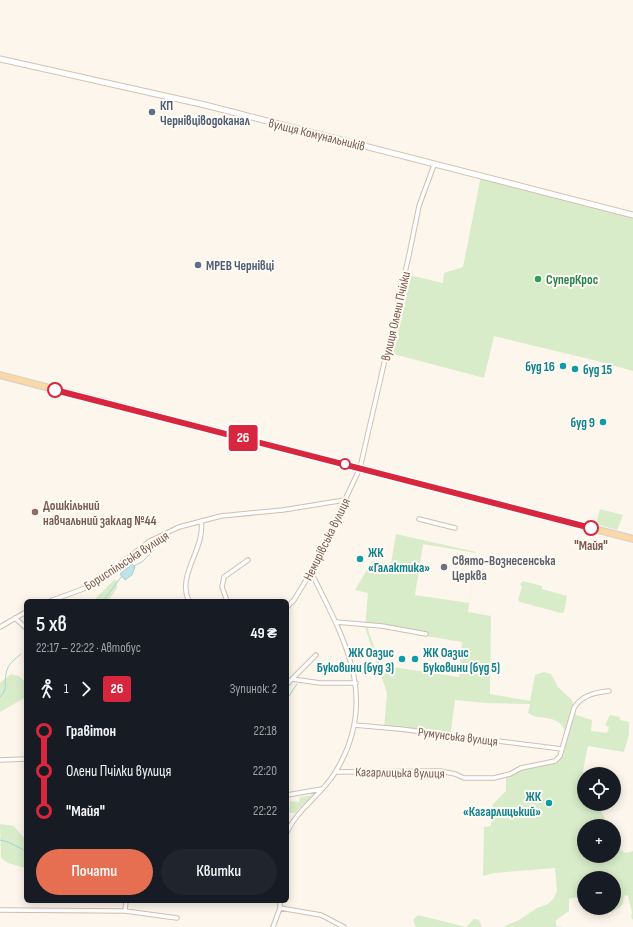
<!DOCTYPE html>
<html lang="uk">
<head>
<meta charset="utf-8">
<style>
  :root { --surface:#171b24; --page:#20242c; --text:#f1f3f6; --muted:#9ea1a6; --accent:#e76f51 }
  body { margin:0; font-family:"Sofia Sans Condensed",sans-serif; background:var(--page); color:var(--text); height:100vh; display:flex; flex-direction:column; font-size:15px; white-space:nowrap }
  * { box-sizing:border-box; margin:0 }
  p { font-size:13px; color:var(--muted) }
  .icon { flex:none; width:22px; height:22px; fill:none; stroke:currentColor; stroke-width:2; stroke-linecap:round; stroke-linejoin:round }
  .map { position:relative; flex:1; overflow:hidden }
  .sheet { position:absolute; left:24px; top:599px; width:265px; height:304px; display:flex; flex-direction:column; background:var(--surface); border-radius:6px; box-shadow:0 2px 10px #0003 }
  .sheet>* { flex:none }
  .badge { padding:0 8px; border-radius:3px; font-size:14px; line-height:26px }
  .buttons { position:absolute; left:577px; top:767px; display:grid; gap:8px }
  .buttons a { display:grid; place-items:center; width:44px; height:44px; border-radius:50%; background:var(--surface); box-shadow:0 2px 10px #0003; font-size:20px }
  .map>.badge { position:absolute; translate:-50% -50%; box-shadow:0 0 0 2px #fff }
  .legs { display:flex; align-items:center; gap:6px; height:44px; padding:0 12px; font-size:13px }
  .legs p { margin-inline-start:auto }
  .overview { display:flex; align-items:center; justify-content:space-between; height:68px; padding:0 12px }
  h1 { font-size:22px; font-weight:600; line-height:30px }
  .cta { display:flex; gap:8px; margin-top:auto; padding:8px 12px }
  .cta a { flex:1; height:46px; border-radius:24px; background:var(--accent); color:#fff; font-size:16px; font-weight:600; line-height:46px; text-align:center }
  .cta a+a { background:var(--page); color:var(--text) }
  ul { padding:0 12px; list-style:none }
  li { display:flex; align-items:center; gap:14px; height:40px; font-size:15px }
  li i { display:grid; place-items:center; width:6px; height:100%; margin:0 5px; background:currentColor }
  li i::after { content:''; width:10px; height:10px; margin:-5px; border:3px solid; border-radius:50%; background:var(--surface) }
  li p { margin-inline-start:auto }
  li:first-child i { background:linear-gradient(#0000 50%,currentColor 0) }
  li:last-child i { background:linear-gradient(currentColor 50%,#0000 0) }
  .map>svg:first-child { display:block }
</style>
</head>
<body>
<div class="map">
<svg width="633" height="927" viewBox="0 0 633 927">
  <rect width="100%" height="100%" fill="#fdf6ec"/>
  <path fill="#d8ecc9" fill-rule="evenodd" d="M481 176 633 214V371L597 361 494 336 484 378 386 352 404 274 443 283 444 273 463 267Z
    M600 509 623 515 617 530 596 524Z
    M396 534 476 552 468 612 491 616 490 694 530 701 535 675 544 672 551 674 558 687 572 700 576 715 592 720 591 731 607 733 609 727 605 725 610 715 620 717V720L629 722V734L624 752 588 746 583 770 584 804H598L608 826H584V856H614V845L625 853 633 851V920L631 917 632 913 628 896 625 895C623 898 624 902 622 905 620 909 606 915 602 913 599 912 599 910 597 908H614V878H584V899L577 897 569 899V911L556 920V926L563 927H503L519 920 537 908 548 904 554 898 557 891 555 868 494 873 483 876 484 827 491 826 493 804 506 791V773C512 770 517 767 523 765 535 762 551 765 559 756H563L568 735C565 731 562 724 558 722 548 715 537 720 528 713L530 704 486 703 455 700 450 738 384 730 387 693 365 627 368 593 355 590 372 561 391 564ZM423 544 476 553 469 603 415 595ZM367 626 462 642 459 677 380 665Z
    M114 580H117V588L108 601H93Z
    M523 581 542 586V589L567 596 564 612 561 613 520 602 518 600 522 587 520 584Z
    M11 674 19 676 26 683V697L0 712V683Z
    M313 795 295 813H289L290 801 299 802 300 797Z
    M0 824 14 826 26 840V868L8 863 1 858Z
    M418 915 466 927 474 919 479 920 482 927H416L413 920Z"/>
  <path fill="#bfe3e8" stroke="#a5d3da" d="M132 564 135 567 132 575 125 580 120 574Z"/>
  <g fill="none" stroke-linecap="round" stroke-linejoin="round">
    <path stroke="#a5d3da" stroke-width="1" d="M134 566 142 562 156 548
      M103 601 122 576
      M0 697C8 690 4 683 6 674 7 665 15 659 21 654
      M287 699 297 684
      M0 840 8 842 26 851"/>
    <defs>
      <path id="street" d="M419 519 455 528
        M50 601 83 589 98 581 150 541 179 527 221 516 283 510 345 500
        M189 601C176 575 206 548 201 521
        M227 601 222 587 224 577 248 560
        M287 607 294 600 311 572 360 468 409 255 419 206 434 165
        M15 618 26 628
        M336 622 382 626 426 634
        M0 627 26 612
        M292 679 320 683H356
        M287 684 316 655
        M354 725 400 729 562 749
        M0 760 26 759
        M336 772 440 771 455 774 464 778H494L510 774 521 768 555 761 560 756 574 708C581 696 595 692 609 691
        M287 795 322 789
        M287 832C298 808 323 794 336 771 380 698 344 639 311 572
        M280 908 321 915 344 927
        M0 910 125 911 177 918
        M125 911 126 901
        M273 927 280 908V901"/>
      <path id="secondary" d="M0 59 205 105 633 215"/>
      <path id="primary" d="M0 375 633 539"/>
    </defs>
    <use href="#street" stroke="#d1beb0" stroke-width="5.5"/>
    <use href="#secondary" stroke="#d6c0b0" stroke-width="7"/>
    <use href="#primary" stroke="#dad1cd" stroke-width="8"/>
    <use href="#street" stroke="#fff" stroke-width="3.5"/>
    <use href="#secondary" stroke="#fff" stroke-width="5"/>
    <use href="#primary" stroke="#fbd9a5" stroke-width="5.5"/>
  </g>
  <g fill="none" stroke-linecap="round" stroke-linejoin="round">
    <defs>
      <path id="line-1" d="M55 390 591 528"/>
    </defs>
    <use href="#line-1" stroke="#fff" stroke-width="9"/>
    <use href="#line-1" stroke="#d7263d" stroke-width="6"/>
  </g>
  <g fill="#5c6f8a" stroke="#fffaf3" stroke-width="1.5">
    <circle cx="152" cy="112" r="4"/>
    <circle cx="198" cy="265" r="4"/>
  </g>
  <circle fill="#2e9e5b" stroke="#fffaf3" stroke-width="1.5" cx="538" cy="279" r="4"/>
  <g fill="#0f9aa8" stroke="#fffaf3" stroke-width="1.5">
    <circle cx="563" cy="366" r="4"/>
    <circle cx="575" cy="369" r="4"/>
    <circle cx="603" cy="422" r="4"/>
    <circle cx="360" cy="559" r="4"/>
    <circle cx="402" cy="659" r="4"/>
    <circle cx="415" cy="659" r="4"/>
    <circle cx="549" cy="803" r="4"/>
  </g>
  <g fill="#fff" stroke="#d7263d" stroke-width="2">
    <circle cx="55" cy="390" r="7"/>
    <circle cx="345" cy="464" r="5"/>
    <circle cx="591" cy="528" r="7"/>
  </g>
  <circle fill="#8d6e63" stroke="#fffaf3" stroke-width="1.5" cx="35" cy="512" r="4"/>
  <circle fill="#6b7280" stroke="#fffaf3" stroke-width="1.5" cx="444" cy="567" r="4"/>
  <g text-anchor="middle" stroke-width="4" stroke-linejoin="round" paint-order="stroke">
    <g font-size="13" font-weight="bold" fill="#4e5e75" stroke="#fffaf3" text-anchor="start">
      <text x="160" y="110">КП<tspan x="160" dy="15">Чернівціводоканал</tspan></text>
      <text x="206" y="270">МРЕВ Чернівці</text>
    </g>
    <g font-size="13" fill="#7a5c4d" stroke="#fffaf3">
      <text transform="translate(317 134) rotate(14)" y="5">вулиця Комунальників</text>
      <text transform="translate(395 316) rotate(-77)" y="5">вулиця Олени Пчілки</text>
      <text transform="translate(326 539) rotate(-64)" y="5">Немирівська вулиця</text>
      <text transform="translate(126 560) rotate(-33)" y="5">Бориспільська вулиця</text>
      <text transform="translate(458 736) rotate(7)" y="5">Румунська вулиця</text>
      <text transform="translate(400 772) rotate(1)" y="5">Кагарлицька вулиця</text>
    </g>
    <g font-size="13" font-weight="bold" fill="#27864d" stroke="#fffaf3" text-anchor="start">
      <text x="546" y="284">СуперКрос</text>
    </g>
    <g font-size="13" font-weight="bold" fill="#0d838f" stroke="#fffaf3" text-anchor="end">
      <text x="555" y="371">буд 16</text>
      <text x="583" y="374" text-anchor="start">буд 15</text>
      <text x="595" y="427">буд 9</text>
      <text x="368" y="557" text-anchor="start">ЖК<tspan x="368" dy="15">«Галактика»</tspan></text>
      <text x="394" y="657">ЖК Оазис<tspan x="394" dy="15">Буковини (буд 3)</tspan></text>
      <text x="423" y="657" text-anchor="start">ЖК Оазис<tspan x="423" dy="15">Буковини (буд 5)</tspan></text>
      <text x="541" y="801">ЖК<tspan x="541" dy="15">«Кагарлицький»</tspan></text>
    </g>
    <g font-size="13" font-weight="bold" fill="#785e54" stroke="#fffaf3" text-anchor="start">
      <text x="43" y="510">Дошкільний<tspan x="43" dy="15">навчальний заклад №44</tspan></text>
    </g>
    <g font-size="13" font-weight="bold" fill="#7a5c4d" stroke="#fffaf3">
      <text x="591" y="550">"Майя"</text>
    </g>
    <g font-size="13" font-weight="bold" fill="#5b616d" stroke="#fffaf3" text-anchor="start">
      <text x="452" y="565">Свято-Вознесенська<tspan x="452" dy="15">Церква</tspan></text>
    </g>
  </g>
</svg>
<div class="buttons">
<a><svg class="icon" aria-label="locate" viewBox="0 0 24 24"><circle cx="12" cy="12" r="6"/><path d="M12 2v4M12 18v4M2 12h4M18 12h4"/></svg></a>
<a>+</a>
<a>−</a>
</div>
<b class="badge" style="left:243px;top:438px;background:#d7263d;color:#fff">26</b>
<section class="sheet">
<div class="overview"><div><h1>5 хв</h1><p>22:17 – 22:22 · Автобус</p></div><b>49 ₴</b></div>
<div class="legs"><svg class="icon" aria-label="walk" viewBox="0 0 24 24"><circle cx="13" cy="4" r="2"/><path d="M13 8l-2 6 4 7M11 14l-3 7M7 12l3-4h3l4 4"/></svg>1<svg class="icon" aria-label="forward" viewBox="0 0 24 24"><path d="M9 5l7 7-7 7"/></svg><b class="badge" style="background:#d7263d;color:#fff">26</b><p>Зупинок: 2</p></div>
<ul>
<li><i style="color:#d7263d"></i><b>Гравітон</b><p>22:18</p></li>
<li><i style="color:#d7263d"></i><span>Олени Пчілки вулиця</span><p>22:20</p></li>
<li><i style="color:#d7263d"></i><b>&quot;Майя&quot;</b><p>22:22</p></li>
</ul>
<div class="cta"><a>Почати</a><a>Квитки</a></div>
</section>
</div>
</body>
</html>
